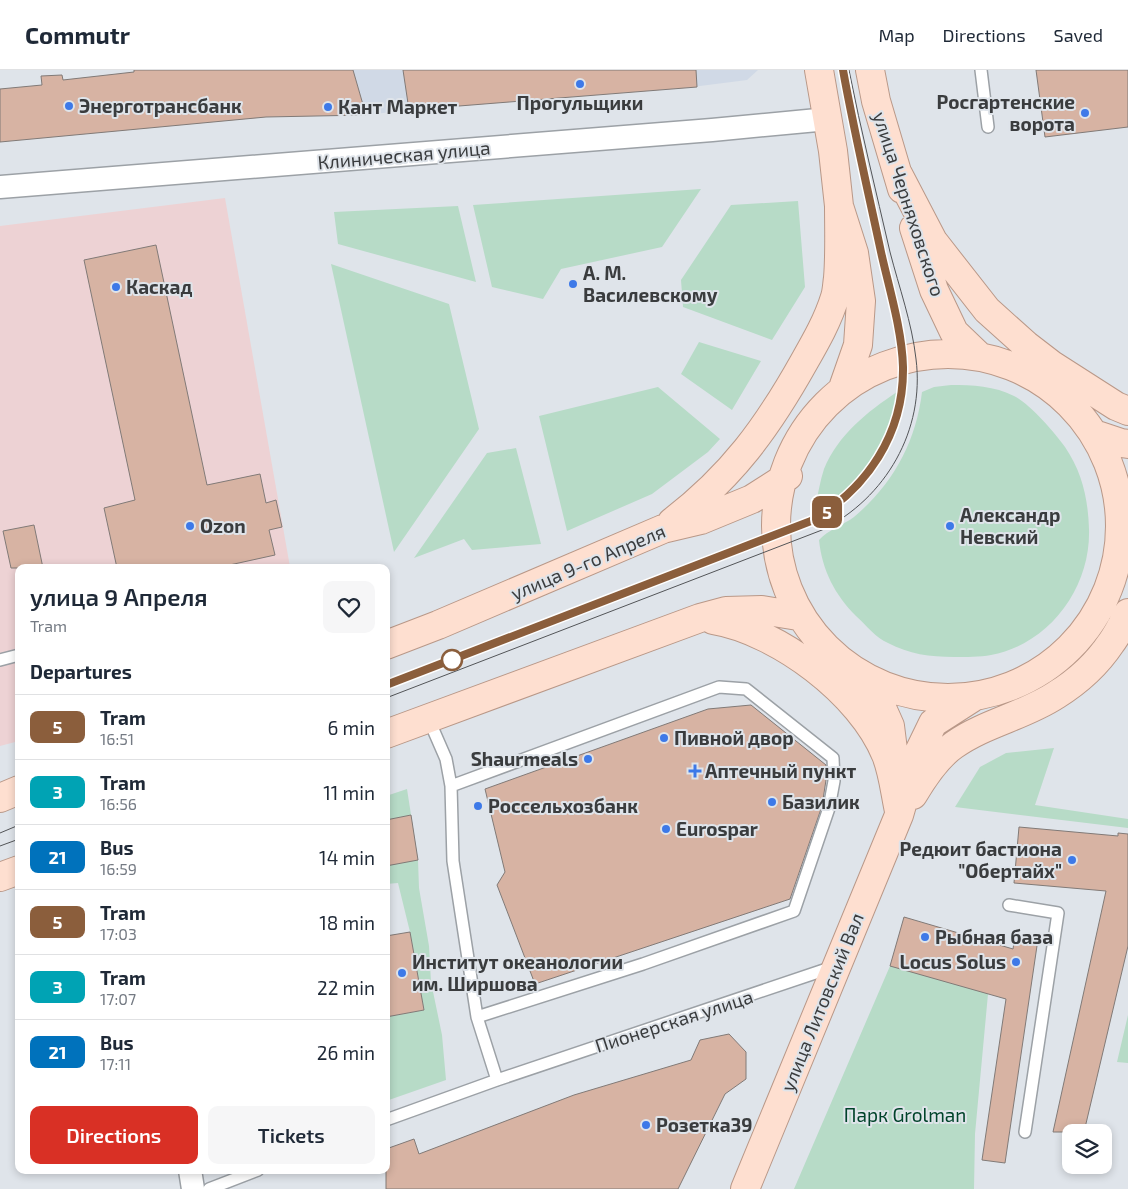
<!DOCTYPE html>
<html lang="en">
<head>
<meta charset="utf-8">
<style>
  :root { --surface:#fff; --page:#f6f6f7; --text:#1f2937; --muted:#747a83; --line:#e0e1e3; --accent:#d93025 }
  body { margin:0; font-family:"Exo 2",sans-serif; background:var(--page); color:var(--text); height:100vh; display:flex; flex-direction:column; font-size:19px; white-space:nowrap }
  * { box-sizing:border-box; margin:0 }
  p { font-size:16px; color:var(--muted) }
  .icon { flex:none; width:28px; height:28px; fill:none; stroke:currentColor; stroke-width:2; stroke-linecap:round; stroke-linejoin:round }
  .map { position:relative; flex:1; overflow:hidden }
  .sheet { position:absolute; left:15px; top:494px; width:375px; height:610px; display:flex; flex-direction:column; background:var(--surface); border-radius:10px; box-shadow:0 2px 8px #0003 }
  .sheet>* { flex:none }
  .badge { padding:0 10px; border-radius:8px; font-size:18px; line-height:32px }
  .controls { position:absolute; left:1062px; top:1054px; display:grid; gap:10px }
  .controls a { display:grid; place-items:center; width:50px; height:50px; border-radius:10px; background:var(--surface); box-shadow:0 2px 8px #0003; font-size:25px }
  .map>.badge { position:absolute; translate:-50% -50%; box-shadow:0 0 0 2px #fff }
  h2 { padding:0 15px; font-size:19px; line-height:45px }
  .round { display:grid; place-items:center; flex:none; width:52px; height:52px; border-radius:10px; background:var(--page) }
  .summary { display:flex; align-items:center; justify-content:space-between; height:85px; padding:0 15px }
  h1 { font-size:24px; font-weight:600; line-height:38px }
  .primary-button { display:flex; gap:10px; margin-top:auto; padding:10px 15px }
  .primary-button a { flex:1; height:58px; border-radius:10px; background:var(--accent); color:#fff; font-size:20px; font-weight:600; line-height:58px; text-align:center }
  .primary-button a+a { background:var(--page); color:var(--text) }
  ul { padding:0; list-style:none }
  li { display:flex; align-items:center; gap:15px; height:65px; padding:0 15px; border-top:1px solid var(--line) }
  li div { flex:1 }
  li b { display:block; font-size:19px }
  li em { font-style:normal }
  li .badge { min-width:55px; font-weight:700; text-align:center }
  header { display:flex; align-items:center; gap:30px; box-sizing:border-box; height:70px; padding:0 25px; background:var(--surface); border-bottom:1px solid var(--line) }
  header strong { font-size:24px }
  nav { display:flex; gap:28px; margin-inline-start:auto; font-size:18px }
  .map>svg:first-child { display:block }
</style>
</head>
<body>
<header>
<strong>Commutr</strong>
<nav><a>Map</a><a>Directions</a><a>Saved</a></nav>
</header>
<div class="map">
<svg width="1128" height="1119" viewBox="0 0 1128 1119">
  <rect width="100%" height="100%" fill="#dfe4ea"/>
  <path fill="#edd2d4" d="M225 128 290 497 19 498V671L0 676V156Z"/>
  <path fill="#d0d9e6" d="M353 0H758L747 10 700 16 409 40 366 45Z"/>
  <path fill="#b7dbc7" d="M701 119 662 177 561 199 543 229 492 217 473 135Z
    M798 131 805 217 772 270 683 237 681 210 731 135Z
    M458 136 476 212 338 174 334 142Z
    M331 194 449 234 479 359 394 482Z
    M699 272 761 291 732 340 681 304Z
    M951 315C972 315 995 316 1014 326 1030 334 1054 362 1065 377 1082 402 1088 428 1089 459 1091 517 1050 574 991 585 980 587 966 587 954 587 930 587 909 584 888 573 876 568 866 555 856 546 835 525 822 500 819 470 828 460 843 455 854 447 893 414 916 372 922 322L934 317Z
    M658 317 720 369 708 382 652 424 567 461 539 346Z
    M897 322C898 362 853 428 816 442L815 437C818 425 820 411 824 399 838 365 867 342 897 322Z
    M516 378 541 474 472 480 464 469 414 488 487 383Z
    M1054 678 1035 735 1128 749V758L955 737 980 697 1006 683Z
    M407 719 418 790 419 818 429 876 431 912 442 965 446 1010 386 1031V947L424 940 410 862 398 813 386 814V726Z
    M937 857 1001 875 988 924 975 1064 974 1119H794L890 896Z
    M1128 945V993L1117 992Z"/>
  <path fill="#d7b3a3" stroke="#817a77" d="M134 0H353L366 45 266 47 0 72V19L42 15 41 6 62 5 63 10 134 2Z
    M403 0H696L697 17 409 40Z
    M1036 0H1128V57L1045 67Z
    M156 175 207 415 260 404 266 433 276 430 282 457 269 460 275 485 216 498H117L104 438 135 430 84 190Z
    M34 455 43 498H11L3 461Z
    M751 635 826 695V710L822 736 790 829 535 914 497 815 505 802 485 719 708 639Z
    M411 745 418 790 386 796V750Z
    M1019 757 1118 766V763L1128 764V876L1084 1062H1053L1106 821 1014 813Z
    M904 847 1013 879 1015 866 1038 869 1005 1093 982 1090 1006 929 890 896Z
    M410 862 424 940 386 947V866Z
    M729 964 746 982V1009L725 1024 678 1119H386V1079L414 1069 419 1084 574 1025 691 990 700 970Z"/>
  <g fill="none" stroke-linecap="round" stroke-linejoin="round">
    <defs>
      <path id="service" d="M981 0 988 57
        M0 590 19 585
        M429 650 446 689 451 716 453 791 477 947 497 1010
        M451 716 719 617 746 619 833 688 834 711 829 738 794 841 643 894 477 947
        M1009 835 1058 843 1025 1062
        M386 1050 497 1010 833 897
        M209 1119 258 1100"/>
      <path id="minor" d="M0 117 712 60 828 49
        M190 1100 193 1119"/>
      <path id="primary" d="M819 0 833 81 839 136 854 183 861 231 858 275 844 315
        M870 0 876 31 902 119
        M897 102 933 171 987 240 1026 275 1052 295 1116 336 1128 341
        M914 158 934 220 954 262 978 285
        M776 456a172 172 0 1 1 344 0a172 172 0 1 1-344 0Z
        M1094 364 1121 373 1128 374
        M672 452C732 406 767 358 804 292 816 271 828 250 835 227 837 221 837 214 838 208 840 184 839 160 839 136
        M713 550C778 561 861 623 886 685 893 702 895 723 899 741
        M386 575 438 555 663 459 701 450 752 429 788 406
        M870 611 890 656 893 680
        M386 664 700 548 726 541 762 540 798 546
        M913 725C923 708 938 686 954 675 985 653 1024 646 1056 625 1077 612 1097 594 1111 573 1118 564 1123 553 1128 543
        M0 728 19 720
        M0 807 19 800
        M745 1119 899 745 915 690 933 653 972 628"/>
    </defs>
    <use href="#service" stroke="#9ca1a6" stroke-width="14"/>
    <use href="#minor" stroke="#9ca1a6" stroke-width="25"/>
    <use href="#primary" stroke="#b99888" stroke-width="30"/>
    <use href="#service" stroke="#fff" stroke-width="11"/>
    <use href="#minor" stroke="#fff" stroke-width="22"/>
    <use href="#primary" stroke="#fedfd0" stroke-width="28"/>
    <path stroke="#535558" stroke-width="1" d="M386 615 806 453C866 426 904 362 903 297 902 266 893 234 886 204 877 165 869 127 861 88
      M386 628 822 460C886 428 925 360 916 289 912 253 899 217 890 182 876 121 861 61 849 0
      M0 763 19 755
      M0 776 19 769"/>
  </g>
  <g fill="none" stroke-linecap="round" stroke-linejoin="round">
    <defs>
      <path id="line" d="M386 615 811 451C867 419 904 364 903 297 902 260 889 218 881 182 868 121 854 61 843 0"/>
    </defs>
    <use href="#line" stroke="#fff" stroke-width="11"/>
    <use href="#line" stroke="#8b5e3c" stroke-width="8"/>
  </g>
  <g fill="#3d79e8" stroke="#dfe4ea" stroke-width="2">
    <circle cx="580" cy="14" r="5"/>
    <circle cx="69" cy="36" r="5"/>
    <circle cx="328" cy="37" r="5"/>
    <circle cx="1085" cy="43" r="5"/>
    <circle cx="573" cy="214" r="5"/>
    <circle cx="116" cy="217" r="5"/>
    <circle cx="190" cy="456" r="5"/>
    <circle cx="950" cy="456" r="5"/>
    <circle cx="664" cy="668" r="5"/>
    <circle cx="588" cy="689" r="5"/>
    <path d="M692.5 693.5h5v5h5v5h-5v5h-5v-5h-5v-5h5z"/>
    <circle cx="772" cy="732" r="5"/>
    <circle cx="478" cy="736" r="5"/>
    <circle cx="666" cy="759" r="5"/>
    <circle cx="1072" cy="790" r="5"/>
    <circle cx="925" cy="867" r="5"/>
    <circle cx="1016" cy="892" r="5"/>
    <circle cx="402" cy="903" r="5"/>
    <circle cx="646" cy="1055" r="5"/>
  </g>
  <circle fill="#fff" stroke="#8b5e3c" stroke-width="2.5" cx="452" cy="590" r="10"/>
  <g text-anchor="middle" stroke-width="4" stroke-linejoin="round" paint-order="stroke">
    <g font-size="19" font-weight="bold" fill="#3a3c3e" stroke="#dfe4ea" text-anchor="start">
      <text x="1075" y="39" text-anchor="end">Росгартенские<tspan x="1075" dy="22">ворота</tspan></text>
      <text x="580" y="40" text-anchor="middle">Прогульщики</text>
      <text x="79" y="43">Энерготрансбанк</text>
      <text x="338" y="44">Кант Маркет</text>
      <text x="583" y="210">А. М.<tspan x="583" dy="22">Василевскому</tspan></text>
      <text x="126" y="224">Каскад</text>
      <text x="960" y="452">Александр<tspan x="960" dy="22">Невский</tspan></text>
      <text x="200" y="463">Ozon</text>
      <text x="674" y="675">Пивной двор</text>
      <text x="578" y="696" text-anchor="end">Shaurmeals</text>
      <text x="705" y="708">Аптечный пункт</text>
      <text x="782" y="739">Базилик</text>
      <text x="488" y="743">Россельхозбанк</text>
      <text x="676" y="766">Eurospar</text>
      <text x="1062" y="786" text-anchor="end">Редюит бастиона<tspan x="1062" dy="22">"Обертайх"</tspan></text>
      <text x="935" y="874">Рыбная база</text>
      <text x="412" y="899">Институт океанологии<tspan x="412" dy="22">им. Ширшова</tspan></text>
      <text x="1006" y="899" text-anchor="end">Locus Solus</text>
      <text x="656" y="1062">Розетка39</text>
    </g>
    <g font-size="19" fill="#3a3c3e" stroke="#dfe4ea">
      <text transform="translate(404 85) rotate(-5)" y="7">Клиническая улица</text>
      <text transform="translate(909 134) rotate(72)" y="7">улица Черняховского</text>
      <text transform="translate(588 492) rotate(-23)" y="7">улица 9-го Апреля</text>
      <text transform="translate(822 932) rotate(-68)" y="7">улица Литовский Вал</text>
      <text transform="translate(674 951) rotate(-18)" y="7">Пионерская улица</text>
    </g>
    <g font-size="19" fill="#00432a" stroke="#dfe4ea">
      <text x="905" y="1052">Парк Grolman</text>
    </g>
  </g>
</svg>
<div class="controls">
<a><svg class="icon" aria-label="layers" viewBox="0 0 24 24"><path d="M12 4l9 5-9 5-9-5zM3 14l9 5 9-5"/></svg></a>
</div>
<b class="badge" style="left:827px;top:442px;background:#8b5e3c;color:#fff">5</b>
<section class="sheet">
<div class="summary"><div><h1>улица 9 Апреля</h1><p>Tram</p></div><a class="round"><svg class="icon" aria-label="heart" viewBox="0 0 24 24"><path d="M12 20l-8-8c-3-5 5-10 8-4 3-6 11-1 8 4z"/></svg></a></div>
<h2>Departures</h2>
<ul>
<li><span class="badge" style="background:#8b5e3c;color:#fff">5</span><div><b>Tram</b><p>16:51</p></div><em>6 min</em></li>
<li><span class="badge" style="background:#00a3b4;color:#fff">3</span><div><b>Tram</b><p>16:56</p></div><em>11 min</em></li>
<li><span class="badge" style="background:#0072bc;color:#fff">21</span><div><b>Bus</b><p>16:59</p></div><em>14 min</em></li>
<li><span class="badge" style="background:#8b5e3c;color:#fff">5</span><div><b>Tram</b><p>17:03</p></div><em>18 min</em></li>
<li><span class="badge" style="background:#00a3b4;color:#fff">3</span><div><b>Tram</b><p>17:07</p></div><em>22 min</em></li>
<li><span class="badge" style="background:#0072bc;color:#fff">21</span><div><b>Bus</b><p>17:11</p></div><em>26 min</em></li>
</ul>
<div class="primary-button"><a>Directions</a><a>Tickets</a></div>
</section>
</div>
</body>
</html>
